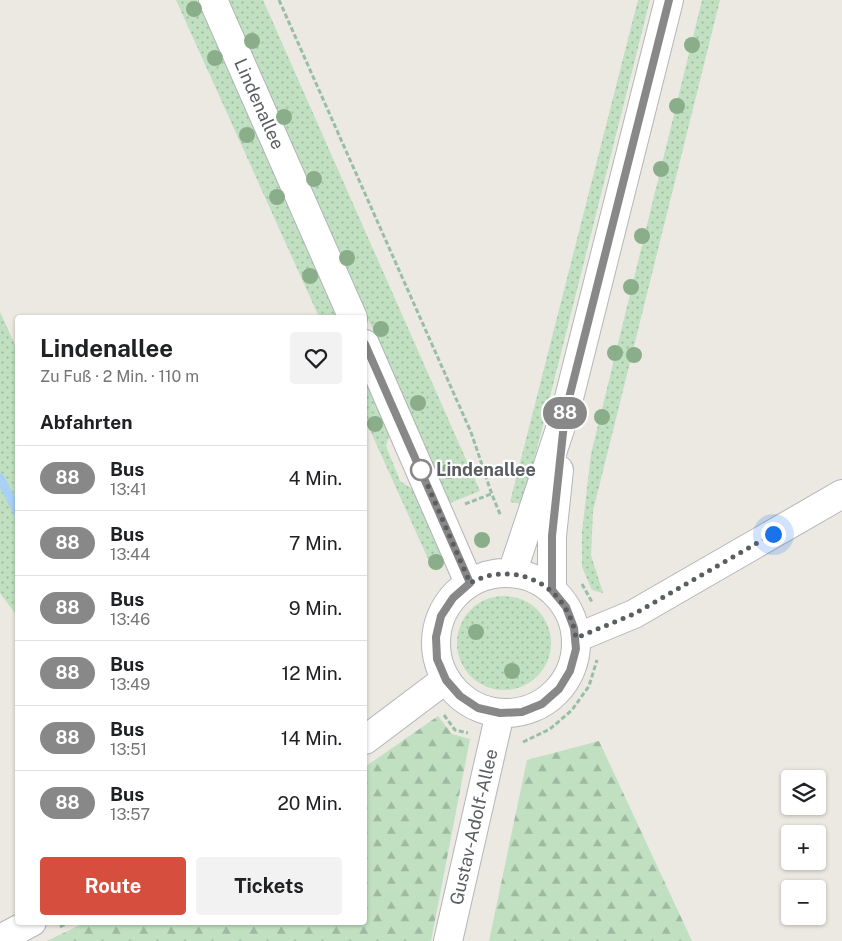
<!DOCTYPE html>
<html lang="de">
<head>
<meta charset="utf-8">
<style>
  :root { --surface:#fff; --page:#f2f2f2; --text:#202124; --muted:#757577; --line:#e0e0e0; --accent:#d54e3e }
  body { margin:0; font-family:"Public Sans",sans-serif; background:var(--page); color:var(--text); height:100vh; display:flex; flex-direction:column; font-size:19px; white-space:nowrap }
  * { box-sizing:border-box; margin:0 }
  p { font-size:16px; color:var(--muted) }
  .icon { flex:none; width:28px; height:28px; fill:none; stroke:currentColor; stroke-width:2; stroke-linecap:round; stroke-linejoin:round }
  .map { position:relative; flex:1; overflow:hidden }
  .details { position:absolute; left:15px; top:315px; width:352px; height:610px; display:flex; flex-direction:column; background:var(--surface); border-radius:5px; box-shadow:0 1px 4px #0004 }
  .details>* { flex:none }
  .badge { padding:0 10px; border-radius:16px; font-size:18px; line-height:32px }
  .fabs { position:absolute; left:781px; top:770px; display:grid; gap:10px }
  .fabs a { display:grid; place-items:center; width:45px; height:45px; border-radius:5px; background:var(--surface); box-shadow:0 1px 4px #0004; font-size:25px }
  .you { position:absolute; width:25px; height:25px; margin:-12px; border:4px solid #fff; border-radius:50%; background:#1a73e8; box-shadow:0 0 0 8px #1a73e833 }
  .map>.badge { position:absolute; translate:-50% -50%; box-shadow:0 0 0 2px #fff }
  h2 { padding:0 25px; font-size:19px; line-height:45px }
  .round { display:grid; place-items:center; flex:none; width:52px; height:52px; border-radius:5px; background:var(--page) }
  .head { display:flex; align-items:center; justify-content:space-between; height:85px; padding:0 25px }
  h1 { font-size:24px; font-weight:700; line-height:38px }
  .action { display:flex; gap:10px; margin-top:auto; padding:10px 25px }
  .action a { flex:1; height:58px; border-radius:5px; background:var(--accent); color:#fff; font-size:20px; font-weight:700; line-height:58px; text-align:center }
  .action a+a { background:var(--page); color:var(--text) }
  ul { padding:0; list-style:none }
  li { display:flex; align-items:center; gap:15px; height:65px; padding:0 25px; border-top:1px solid var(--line) }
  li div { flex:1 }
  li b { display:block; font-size:19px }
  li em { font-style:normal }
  li .badge { min-width:55px; font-weight:700; text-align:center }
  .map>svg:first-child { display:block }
</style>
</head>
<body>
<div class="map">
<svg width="842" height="941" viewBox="0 0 842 941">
  <defs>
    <pattern id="grass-dots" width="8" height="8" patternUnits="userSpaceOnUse" patternTransform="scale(1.25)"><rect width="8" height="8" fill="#c0e0c1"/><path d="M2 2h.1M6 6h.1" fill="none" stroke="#9fb9a0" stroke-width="1.8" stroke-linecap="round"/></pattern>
    <pattern id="forest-firs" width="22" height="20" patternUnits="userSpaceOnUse" patternTransform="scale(1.25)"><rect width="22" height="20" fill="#c0e0c1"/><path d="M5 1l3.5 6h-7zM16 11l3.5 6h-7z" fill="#9fb9a0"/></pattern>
  </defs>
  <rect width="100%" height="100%" fill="#ebe9e1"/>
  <path fill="url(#grass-dots)" d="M176 0H197L339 317H319Z
    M226 0H263L480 491 450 503Z
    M638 0H650L523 504 510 502Z
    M702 0H720L593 511 591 555 603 593 592 590 582 567V532L591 454Z
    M0 312 17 349V616L0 593Z
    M365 375 390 432 386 446 400 481 415 491 445 561 430 563 365 419Z
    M457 643a47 47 0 1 1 94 0a47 47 0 1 1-94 0Z"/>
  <path fill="url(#forest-firs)" d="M438 716 452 734 470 739 431 941H47L84 923 365 922V767Z
    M599 741 692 941H489L527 760Z"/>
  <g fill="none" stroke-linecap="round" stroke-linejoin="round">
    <path stroke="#a8d1f5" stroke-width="9" d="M0 478 18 513"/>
    <defs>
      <path id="street" d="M213 0 353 318
        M365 344 469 583
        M576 638 634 614 842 494
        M365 740 446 679
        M0 939 32 922"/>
      <path id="secondary" d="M512 573 565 414 669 0
        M436 643a70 70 0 1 1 140 0a70 70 0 1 1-140 0Z
        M552 590V536L559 470
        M448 941 500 713"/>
    </defs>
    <use href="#street" stroke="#b2b4b8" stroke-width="30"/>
    <use href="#secondary" stroke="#b3b6ba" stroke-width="30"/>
    <path stroke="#99bea5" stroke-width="3" stroke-dasharray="5 2.5" stroke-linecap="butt" d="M279 0 470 430C481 459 488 488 501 516
      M465 504 491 494
      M582 584 592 602
      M444 715 455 730 468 733
      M523 742 550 729 572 710 589 686 597 660
      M60 927 69 922"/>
    <use href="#street" stroke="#fff" stroke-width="28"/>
    <use href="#secondary" stroke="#fff" stroke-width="28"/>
  </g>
  <g fill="#8bae8a">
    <circle cx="194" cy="9" r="8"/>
    <circle cx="252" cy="41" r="8"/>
    <circle cx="692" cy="45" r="8"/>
    <circle cx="215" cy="58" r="8"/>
    <circle cx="677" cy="106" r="8"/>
    <circle cx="284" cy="117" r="8"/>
    <circle cx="247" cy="135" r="8"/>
    <circle cx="661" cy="169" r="8"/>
    <circle cx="314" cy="179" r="8"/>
    <circle cx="277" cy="197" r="8"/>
    <circle cx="642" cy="236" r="8"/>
    <circle cx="347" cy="258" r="8"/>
    <circle cx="310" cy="276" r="8"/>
    <circle cx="631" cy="287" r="8"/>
    <circle cx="381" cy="329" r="8"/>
    <circle cx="615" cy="353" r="8"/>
    <circle cx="634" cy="355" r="8"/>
    <circle cx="418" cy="403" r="8"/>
    <circle cx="602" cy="417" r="8"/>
    <circle cx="375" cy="424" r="8"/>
    <circle cx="449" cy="471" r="8"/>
    <circle cx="482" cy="540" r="8"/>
    <circle cx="436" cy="562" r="8"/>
    <circle cx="476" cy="632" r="8"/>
    <circle cx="512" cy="671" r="8"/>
  </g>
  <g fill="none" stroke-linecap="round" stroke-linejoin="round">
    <defs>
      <path id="line" d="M365 344 470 583 453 598 441 616 436 637 437 659 446 680 460 696 478 708 500 713 522 712 542 704 559 689 570 671 576 649 574 628 566 607 552 590V536L565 414 669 0"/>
    </defs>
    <use href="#line" stroke="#fff" stroke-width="11"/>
    <use href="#line" stroke="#888" stroke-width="8"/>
    <path stroke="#5a5d61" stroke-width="5" stroke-dasharray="0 9" d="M421 470 470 583C477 580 484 576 492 575 534 568 570 596 576 638L634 614 773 534"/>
  </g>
  <circle fill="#fff" stroke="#888" stroke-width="2.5" cx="421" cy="470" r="10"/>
  <g text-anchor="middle" stroke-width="4.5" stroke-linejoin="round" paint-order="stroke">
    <g font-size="18" fill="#5a5d61" stroke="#fff">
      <text transform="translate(259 104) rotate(66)" y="6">Lindenallee</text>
      <text transform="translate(474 827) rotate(-77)" y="6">Gustav-Adolf-Allee</text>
    </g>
    <g font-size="18" font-weight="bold" fill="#5a5d61" stroke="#fff" text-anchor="start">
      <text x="436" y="476">Lindenallee</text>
    </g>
  </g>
</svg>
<div class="fabs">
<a><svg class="icon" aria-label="layers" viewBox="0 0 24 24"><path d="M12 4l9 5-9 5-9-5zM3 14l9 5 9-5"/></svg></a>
<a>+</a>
<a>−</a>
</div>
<div class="you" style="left:773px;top:534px"></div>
<b class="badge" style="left:565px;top:413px;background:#888;color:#fff">88</b>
<section class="details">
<div class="head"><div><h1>Lindenallee</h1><p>Zu Fuß · 2 Min. · 110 m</p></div><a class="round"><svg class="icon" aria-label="heart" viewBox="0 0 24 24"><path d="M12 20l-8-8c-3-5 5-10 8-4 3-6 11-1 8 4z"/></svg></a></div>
<h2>Abfahrten</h2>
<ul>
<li><span class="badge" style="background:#888;color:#fff">88</span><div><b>Bus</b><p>13:41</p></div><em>4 Min.</em></li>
<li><span class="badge" style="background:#888;color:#fff">88</span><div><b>Bus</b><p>13:44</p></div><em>7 Min.</em></li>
<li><span class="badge" style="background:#888;color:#fff">88</span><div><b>Bus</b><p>13:46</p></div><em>9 Min.</em></li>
<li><span class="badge" style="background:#888;color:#fff">88</span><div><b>Bus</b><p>13:49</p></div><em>12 Min.</em></li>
<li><span class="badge" style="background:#888;color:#fff">88</span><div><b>Bus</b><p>13:51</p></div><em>14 Min.</em></li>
<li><span class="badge" style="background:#888;color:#fff">88</span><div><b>Bus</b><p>13:57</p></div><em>20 Min.</em></li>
</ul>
<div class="action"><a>Route</a><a>Tickets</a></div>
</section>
</div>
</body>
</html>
